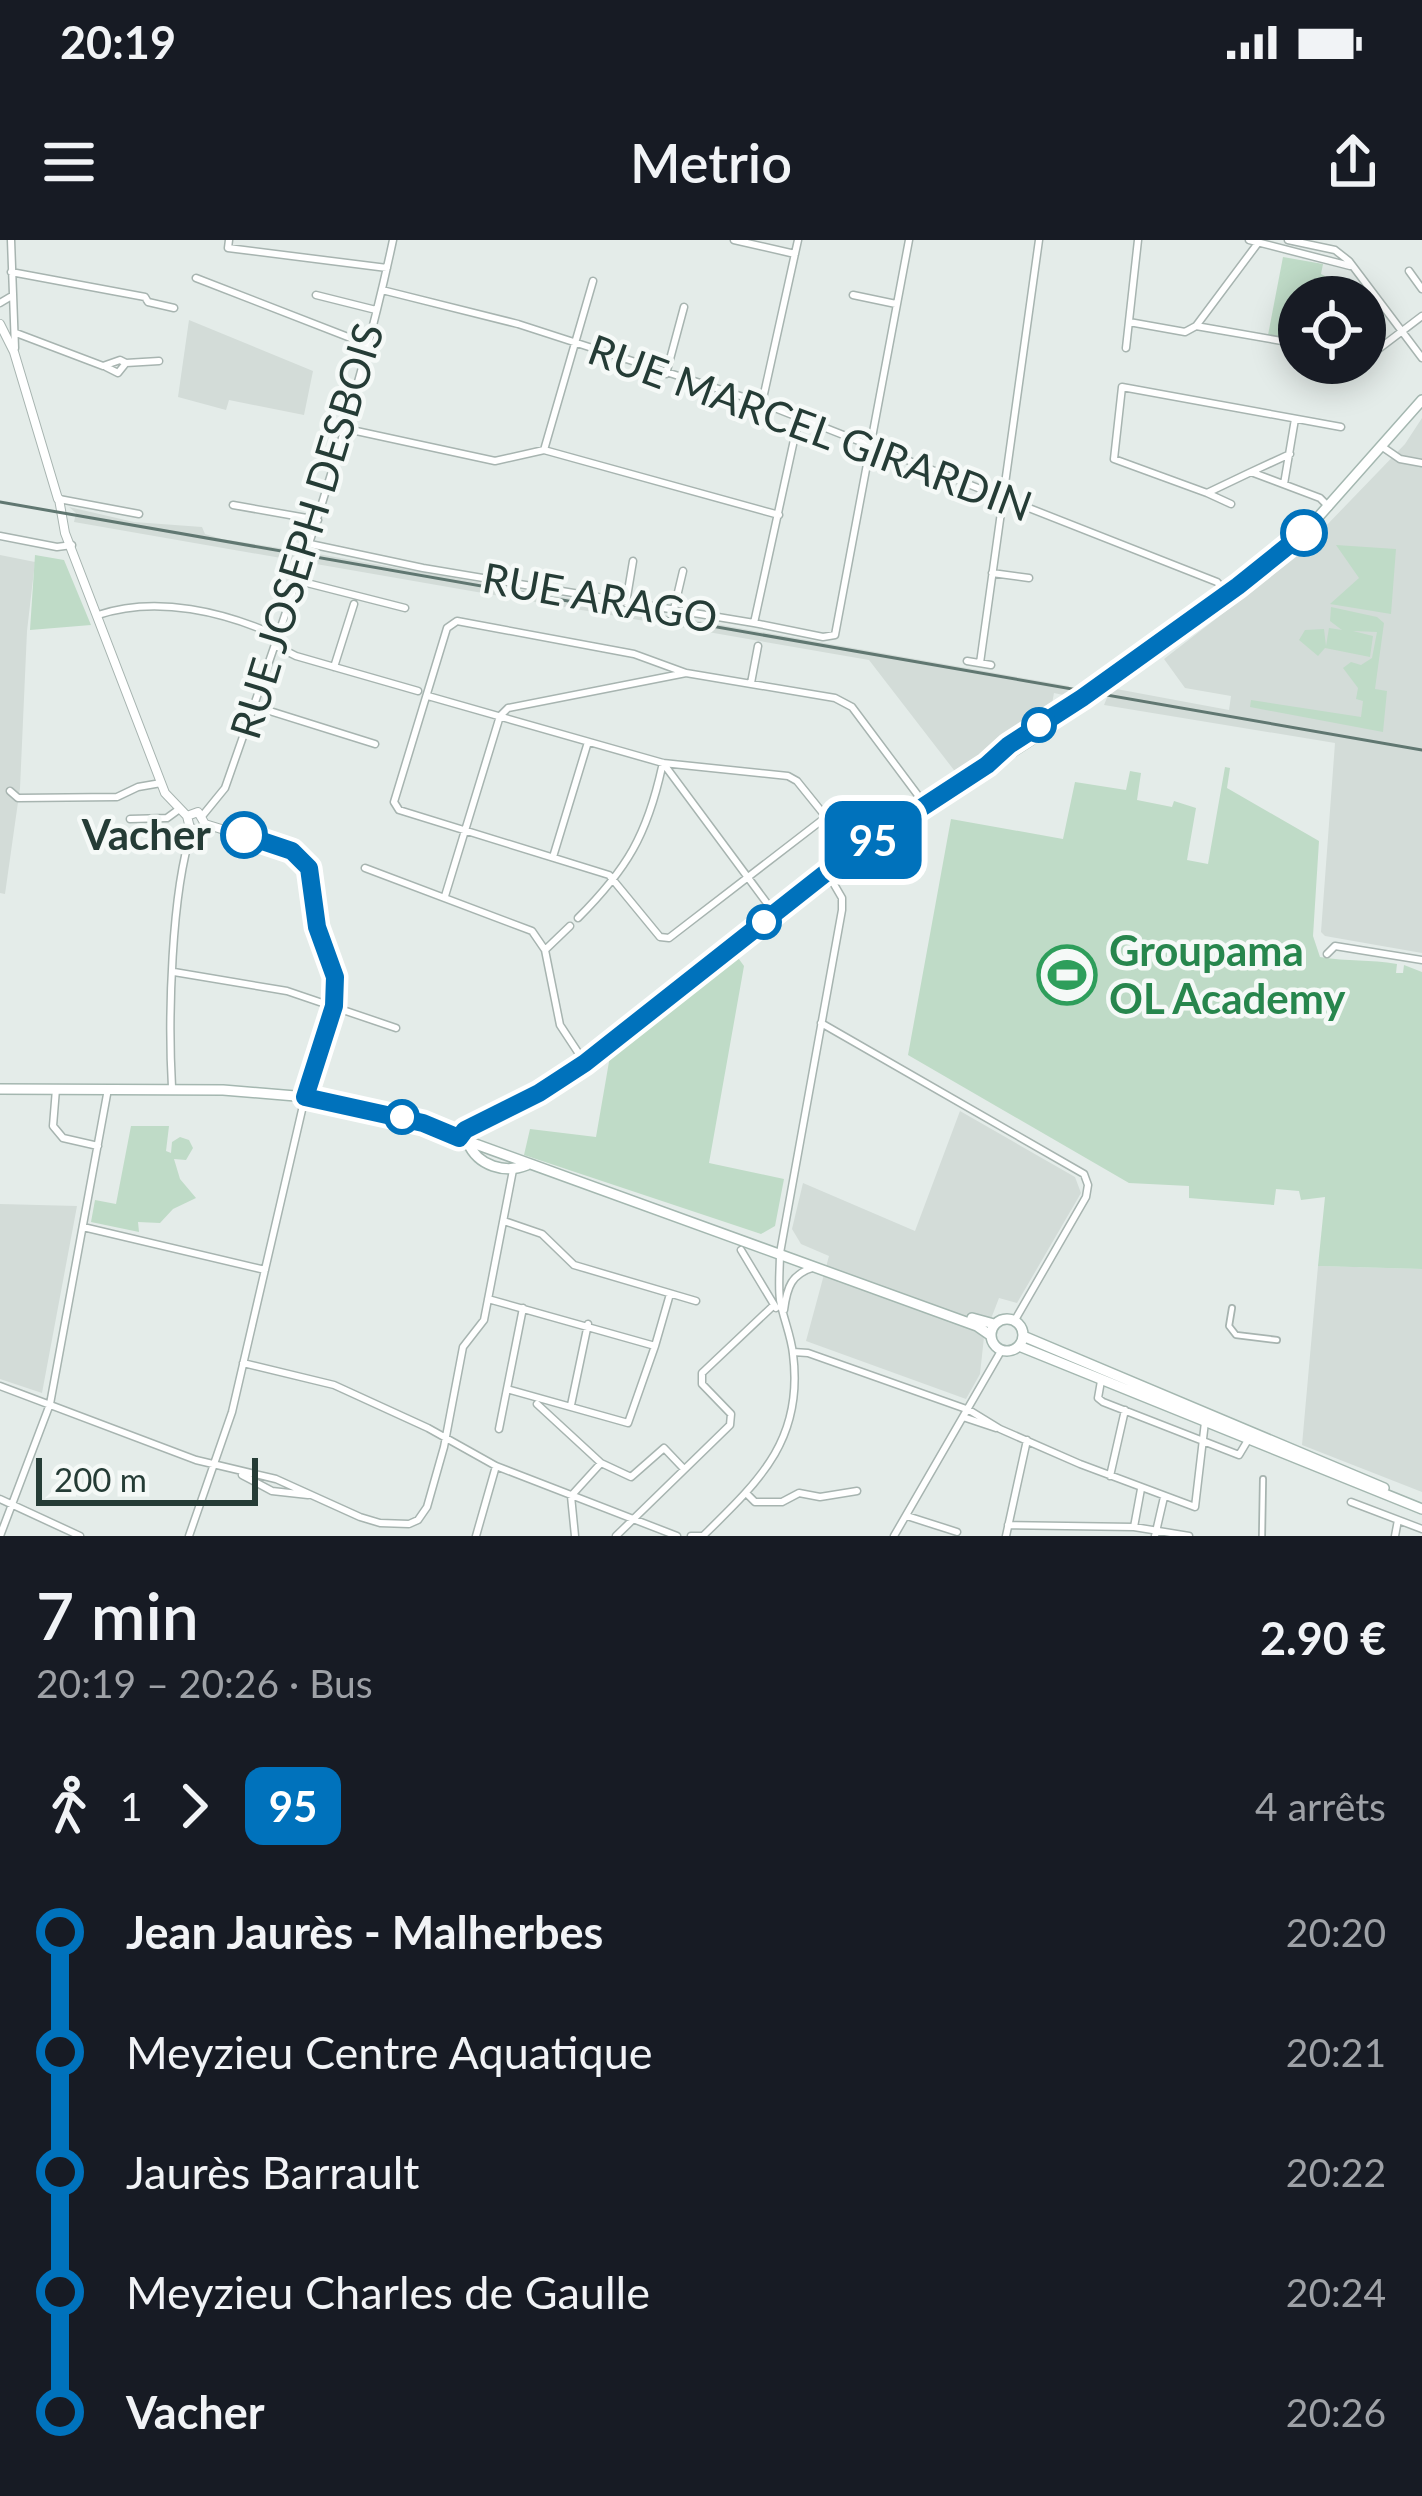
<!DOCTYPE html>
<html lang="fr">
<head>
<meta charset="utf-8">
<style>
  :root { --surface:#171b24; --page:#20242c; --text:#f1f3f6; --muted:#9ea1a6 }
  body { margin:0; font-family:Lato,sans-serif; background:var(--page); color:var(--text); height:100vh; display:flex; flex-direction:column; font-size:45px; white-space:nowrap }
  * { box-sizing:border-box; margin:0 }
  p { font-size:39px; color:var(--muted) }
  .icon { flex:none; width:66px; height:66px; fill:none; stroke:currentColor; stroke-width:2; stroke-linecap:round; stroke-linejoin:round }
  .map { position:relative; height:1296px; overflow:hidden }
  .side { display:flex; flex-direction:column; background:var(--surface); flex:1 }
  .side>* { flex:none }
  .badge { padding:0 24px; border-radius:18px; font-size:42px; line-height:78px }
  .controls { position:absolute; left:1278px; top:36px; display:grid; gap:24px }
  .controls a { display:grid; place-items:center; width:108px; height:108px; border-radius:50%; background:var(--surface); box-shadow:0 6px 30px #0003; font-size:60px }
  .scale { position:absolute; left:36px; bottom:30px; width:222px; box-sizing:border-box; padding-left:12px; border:6px solid #253c36; border-top:0; font-size:33px; line-height:42px; white-space:nowrap; color:#253c36; -webkit-text-stroke:9px #f5f9f7; paint-order:stroke }
  .map>.badge { position:absolute; translate:-50% -50%; box-shadow:0 0 0 6px #fff }
  .legs { display:flex; align-items:center; gap:18px; height:132px; padding:0 36px; font-size:39px }
  .legs p { margin-inline-start:auto }
  .headline { display:flex; align-items:center; justify-content:space-between; height:204px; padding:0 36px }
  h1 { font-size:66px; font-weight:600; line-height:90px }
  ul { padding:0 36px; list-style:none }
  li { display:flex; align-items:center; gap:42px; height:120px; font-size:45px }
  li i { display:grid; place-items:center; width:18px; height:100%; margin:0 15px; background:currentColor }
  li i::after { content:''; width:30px; height:30px; margin:-15px; border:9px solid; border-radius:50%; background:var(--surface) }
  li p { margin-inline-start:auto }
  li:first-child i { background:linear-gradient(#0000 50%,currentColor 0) }
  li:last-child i { background:linear-gradient(currentColor 50%,#0000 0) }
  .status { display:flex; justify-content:space-between; align-items:center; height:84px; padding:0 60px; background:var(--surface); direction:ltr }
  .status svg { height:33px; fill:currentColor }
  header { display:flex; justify-content:space-between; align-items:center; height:156px; padding:0 36px; background:var(--surface); font-size:54px; font-weight:600 }
  .map>svg:first-child { display:block }
</style>
</head>
<body>
<div class="status"><b>20:19</b><svg viewBox="0 0 49 12"><path d="M0 12V9h3v3zM5 12V6h3v6zM10 12V3h3v9zM15 12V0h3v12zM26 1h20v11H26zM47 4h2v5h-2z"/></svg></div>
<header><svg class="icon" aria-label="menu" viewBox="0 0 24 24"><path d="M4 6h16M4 12h16M4 18h16"/></svg>Metrio<svg class="icon" aria-label="share" viewBox="0 0 24 24"><path d="M12 15V3M7 8l5-5 5 5M5 13v7h14v-7"/></svg></header>
<div class="map">
<svg width="1422" height="1296" viewBox="0 0 1422 1296">
  <rect width="100%" height="100%" fill="#e4ece9"/>
  <path fill="#d3dcd8" d="M189 80 313 131 304 175 229 160 226 170 178 157Z
    M1422 178V713L1325 696 1321 692 1335 503 1104 465 1111 448 1229 470 1231 456 1185 448 1164 419 1296 317 1405 204Z
    M69 267 134 282 202 287 205 294 222 299 299 311 298 321 74 282 76 273Z
    M318 314 1069 446 1068 456 1054 453 1051 469 957 534 869 420 316 324Z
    M0 315 35 322 27 391 20 548 5 654 0 653Z
    M960 871 1075 937 1081 953 1017 1063 999 1058 984 1097 980 1134 966 1159 806 1101 829 1016 801 1004 792 989 803 943 915 991Z
    M0 964 77 966 42 1153 0 1139Z
    M1318 1026 1422 1029V1252L1302 1205Z"/>
  <path fill="#bfdbc7" d="M1283 17 1323 24 1321 34 1325 36 1321 57H1299V93L1292 92 1290 99 1268 95Z
    M1336 305 1396 309 1391 374 1330 364 1359 338Z
    M35 315 64 320 91 385 30 390Z
    M1331 367 1377 377 1384 383 1375 449 1387 451 1383 492 1250 467 1251 460 1361 477 1363 461 1356 459 1358 448 1343 428 1351 422 1361 425 1372 418 1377 392 1353 391 1373 396 1370 417 1325 408 1318 416 1299 400 1305 390 1324 389 1326 406 1329 388 1342 390 1330 381Z
    M1225 527 1230 528 1227 548 1319 601 1313 696 1320 717C1348 722 1370 719 1397 724L1396 733H1403L1404 725 1422 732V1029L1318 1026 1325 957 1301 960 1299 951 1276 949 1274 965 1189 958V946L1129 943 908 815 951 579 1063 599 1075 542 1126 550 1130 531 1141 533 1137 560 1172 567 1174 561 1196 568 1187 620 1208 624Z
    M736 715 744 726 709 923 784 939 775 986 761 994 524 915 530 889 596 897 610 816Z
    M131 886H169L166 911 171 913 172 902 180 897 189 900 193 908 186 920 174 919 180 939 196 958 173 969 160 983 138 982 139 992 91 982 95 960 116 964Z"/>
  <g fill="none" stroke-linecap="round" stroke-linejoin="round">
    <defs>
      <path id="pedestrian" d="M1232 1068 1229 1086 1236 1095 1277 1100
        M1262 1296 1263 1239"/>
      <path id="minor" d="M11 0 15 108
        M229 0 228 8 387 28
        M734 0 795 14
        M1249 0 1350 26
        M1288 0 1335 10 1349 21 1422 118
        M1409 31 1422 49
        M11 32 145 57 148 62 174 68
        M196 38 366 104
        M382 50 518 84 762 163 1217 342 1227 354
        M316 55 376 70
        M853 55 896 64
        M0 63 10 57
        M1129 82 1185 92 1196 86 1299 104
        M1196 86 1258 3
        M16 93 103 126 120 120 126 123 159 121
        M1126 108 1138 0
        M1365 114H1372L1422 76
        M106 127 118 133 126 123
        M666 134 684 67
        M762 163 798 0
        M347 189 495 221 544 210 779 275
        M1384 208 1400 219 1422 223
        M544 210 593 41
        M1251 232 1290 214
        M1284 244 1295 179
        M1207 253 1114 219 1122 147 1341 187
        M59 259 139 274
        M1231 264 1207 253 1251 232 1320 258 1329 267
        M233 265 318 280
        M0 296 57 307 72 305
        M310 304 423 328 754 383 799 177
        M992 333 1029 338
        M299 341 405 368
        M626 363 633 321
        M674 369 683 331
        M98 375C157 355 225 372 280 397
        M754 383 823 397 835 395 909 0
        M276 406 296 416 418 451
        M967 421 991 425
        M980 423 1039 0
        M334 427 354 364
        M751 443 758 406
        M428 456 663 523 788 536 797 541 826 577 669 698 660 697 609 635 399 570 394 562 447 388 457 381 634 414 686 433
        M254 466 375 504
        M500 476 508 468 686 433 835 458 852 467 926 566
        M663 523 775 674
        M10 551 18 558 117 557 138 547 161 543
        M203 575 225 548C288 368 353 188 393 0
        M130 579 167 578 178 570
        M553 617 588 502
        M365 628 532 691 545 710 560 785 585 823
        M445 656 500 476
        M578 678C627 629 647 595 662 527
        M545 710 570 686
        M1327 714 1335 706 1422 720
        M174 732 287 751 396 788
        M821 783 1084 934 1088 945 1086 957 1015 1080
        M172 847C168 779 171 653 192 590
        M56 849 53 886 63 898 98 906
        M504 981 542 994 574 1025 696 1061
        M83 987 265 1030
        M741 1010 776 1068
        M488 1059 655 1106 670 1054
        M784 1070C787 1047 791 1034 815 1027
        M793 1112 808 1113 969 1170 1000 1189 1080 1224 1195 1267 1205 1182
        M243 1123 334 1145 428 1188 496 1226 677 1296
        M1101 1141 1098 1158 1103 1162 1239 1215 1248 1200
        M0 1146 196 1220 276 1239 360 1277 380 1283 409 1284 418 1280 427 1267 444 1207 463 1107 484 1080 513 930
        M507 1149 628 1183 655 1106
        M537 1164 601 1223 631 1237 664 1208 684 1229
        M571 1165 588 1084
        M966 1178 996 1188
        M499 1189 523 1068
        M242 1235 272 1251 308 1255
        M1110 1236 1125 1170
        M748 1255 755 1262H782L799 1253 820 1257 857 1251
        M0 1259 80 1296
        M1351 1262 1422 1289
        M907 1276 957 1292
        M1008 1285 1134 1287 1189 1296
        M1134 1287 1141 1249
        M0 1296 50 1164 108 849
        M189 1296 232 1172 305 857
        M476 1296 496 1226
        M575 1296 571 1256 601 1223
        M616 1296 730 1185 731 1174 702 1144V1133L773 1066
        M691 1296H703
        M703 1296C759 1241 804 1200 793 1114 791 1095 783 1078 780 1060 778 1045 780 1028 780 1013L842 670V658L828 634
        M894 1296 1001 1111
        M1006 1296 1027 1200
        M1155 1296 1164 1257
        M1395 1296 1398 1280"/>
      <path id="tertiary" d="M0 84 14 112 58 259
        M59 259 65 293 165 553 187 576 190 588 199 590 205 584
        M187 576 198 572 205 584
        M205 584 293 611 312 636 317 687 337 748 335 766 305 857"/>
      <path id="secondary" d="M1074 463 1238 346 1305 292 1422 160
        M1000 513 1055 475
        M0 849 223 850 319 858 401 877 977 1086 990 1095
        M459 898 465 890 539 853 585 823 846 618 1031 500 1075 463
        M468 903C478 926 505 934 527 925
        M972 1078 994 1084
        M991 1095a16 16 0 1 1 32 0a16 16 0 1 1-32 0Z
        M1023 1096 1384 1248
        M1019 1106 1422 1269"/>
    </defs>
    <use href="#pedestrian" stroke="#a7b4b0" stroke-width="8"/>
    <use href="#minor" stroke="#a7b4b0" stroke-width="9"/>
    <use href="#tertiary" stroke="#a7b4b0" stroke-width="10"/>
    <use href="#secondary" stroke="#a4b7b0" stroke-width="12"/>
    <use href="#pedestrian" stroke="#fff" stroke-width="4.5"/>
    <use href="#minor" stroke="#fff" stroke-width="6"/>
    <use href="#tertiary" stroke="#fff" stroke-width="8"/>
    <use href="#secondary" stroke="#fff" stroke-width="9"/>
    <path stroke="#607771" stroke-width="3" d="M0 262 1422 510"/>
  </g>
  <g fill="none" stroke-linecap="round" stroke-linejoin="round">
    <defs>
      <path id="line-1" d="M244 595 292 611 309 628 317 687 335 737 334 766 305 857 423 883 459 898 465 890 539 853 585 823 846 617 987 525 1009 505 1082 458 1238 346 1304 293"/>
    </defs>
    <use href="#line-1" stroke="#fff" stroke-width="27"/>
    <use href="#line-1" stroke="#0072bc" stroke-width="18"/>
  </g>
  <defs>
    <symbol id="stadium-ring" viewBox="-11 -11 22 22"><circle r="9.5" fill="#f5f9f7" stroke="#2e9e5b" stroke-width="1.5"/><path d="M0-5a6.5 5 0 1 0 0 10a6.5 5 0 1 0 0-10ZM-3.5-1.8h7v3.6h-7Z" fill="#2e9e5b"/></symbol>
  </defs>
  <g fill-rule="evenodd">
    <use href="#stadium-ring" x="1034" y="702" width="66" height="66"/>
  </g>
  <g fill="#fff" stroke="#0072bc" stroke-width="6">
    <circle cx="1304" cy="293" r="21"/>
    <circle cx="1039" cy="485" r="15"/>
    <circle cx="244" cy="595" r="21"/>
    <circle cx="764" cy="682" r="15"/>
    <circle cx="402" cy="877" r="15"/>
  </g>
  <g text-anchor="middle" stroke-width="9" stroke-linejoin="round" paint-order="stroke">
    <g font-size="42" fill="#253c36" stroke="#f5f9f7">
      <text transform="translate(810 188) rotate(20)" y="15">RUE MARCEL GIRARDIN</text>
      <text transform="translate(307 291) rotate(-73)" y="15">RUE JOSEPH DESBOIS</text>
      <text transform="translate(600 358) rotate(10)" y="15">RUE ARAGO</text>
    </g>
    <g font-size="42" font-weight="bold" fill="#253c36" stroke="#f5f9f7" text-anchor="end">
      <text x="211" y="610">Vacher</text>
    </g>
    <g font-size="42" font-weight="bold" fill="#27864d" stroke="#f5f9f7" text-anchor="start">
      <text x="1109" y="726">Groupama<tspan x="1109" dy="48">OL Academy</tspan></text>
    </g>
  </g>
</svg>
<div class="controls">
<a><svg class="icon" aria-label="locate" viewBox="0 0 24 24"><circle cx="12" cy="12" r="6"/><path d="M12 2v4M12 18v4M2 12h4M18 12h4"/></svg></a>
</div>
<div class="scale">200 m</div>
<b class="badge" style="left:873px;top:600px;background:#0072bc;color:#fff">95</b>
</div>
<section class="side">
<div class="headline"><div><h1>7 min</h1><p>20:19 – 20:26 · Bus</p></div><b>2.90 €</b></div>
<div class="legs"><svg class="icon" aria-label="walk" viewBox="0 0 24 24"><circle cx="13" cy="4" r="2"/><path d="M13 8l-2 6 4 7M11 14l-3 7M7 12l3-4h3l4 4"/></svg>1<svg class="icon" aria-label="forward" viewBox="0 0 24 24"><path d="M9 5l7 7-7 7"/></svg><b class="badge" style="background:#0072bc;color:#fff">95</b><p>4 arrêts</p></div>
<ul>
<li><i style="color:#0072bc"></i><b>Jean Jaurès - Malherbes</b><p>20:20</p></li>
<li><i style="color:#0072bc"></i><span>Meyzieu Centre Aquatique</span><p>20:21</p></li>
<li><i style="color:#0072bc"></i><span>Jaurès Barrault</span><p>20:22</p></li>
<li><i style="color:#0072bc"></i><span>Meyzieu Charles de Gaulle</span><p>20:24</p></li>
<li><i style="color:#0072bc"></i><b>Vacher</b><p>20:26</p></li>
</ul>
</section>
</body>
</html>
